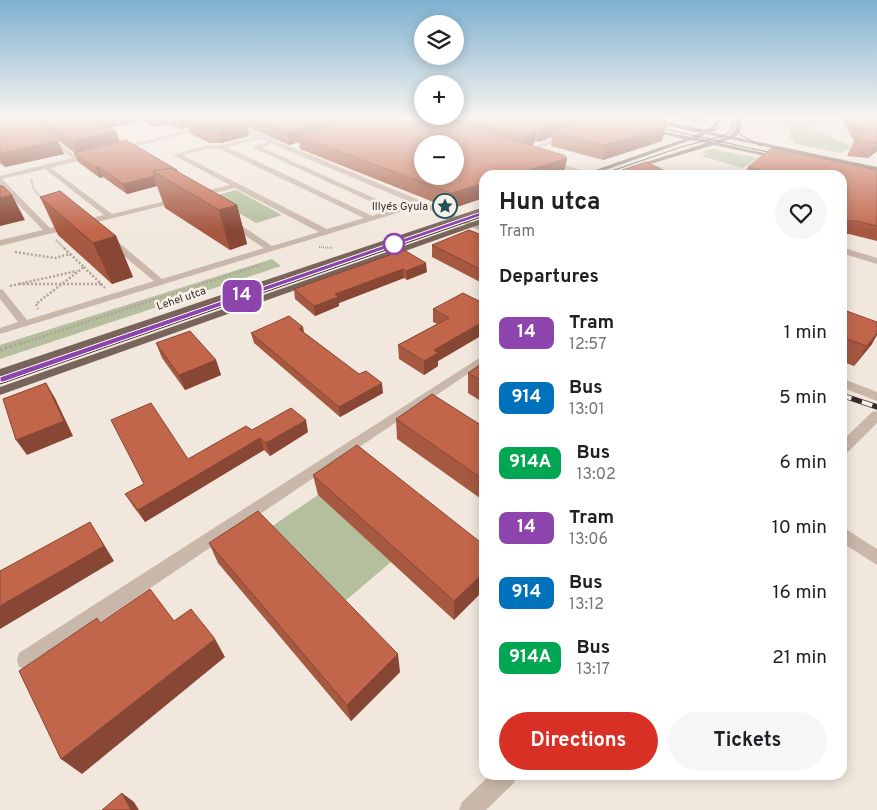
<!DOCTYPE html>
<html lang="en">
<head>
<meta charset="utf-8">
<style>
  :root { --surface:#fff; --page:#f6f6f6; --text:#202124; --muted:#757577; --accent:#d93025 }
  body { margin:0; font-family:Overpass,sans-serif; background:var(--page); color:var(--text); height:100vh; display:flex; flex-direction:column; font-size:19px; white-space:nowrap }
  * { box-sizing:border-box; margin:0 }
  p { font-size:16px; color:var(--muted) }
  .icon { flex:none; width:28px; height:28px; fill:none; stroke:currentColor; stroke-width:2; stroke-linecap:round; stroke-linejoin:round }
  .map { position:relative; flex:1; overflow:hidden }
  .panel { position:absolute; left:479px; top:170px; width:368px; height:610px; display:flex; flex-direction:column; background:var(--surface); border-radius:15px; box-shadow:0 2px 12px #0003 }
  .panel>* { flex:none }
  .badge { padding:0 10px; border-radius:8px; font-size:18px; line-height:32px }
  .tools { position:absolute; left:414px; top:15px; display:grid; gap:10px }
  .tools a { display:grid; place-items:center; width:50px; height:50px; border-radius:50%; background:var(--surface); box-shadow:0 2px 12px #0003; font-size:25px }
  .map>.badge { position:absolute; translate:-50% -50%; box-shadow:0 0 0 2px #fff }
  h2 { padding:0 20px; font-size:19px; line-height:45px }
  .round { display:grid; place-items:center; flex:none; width:52px; height:52px; border-radius:26px; background:var(--page) }
  .overview { display:flex; align-items:center; justify-content:space-between; height:85px; padding:0 20px }
  h1 { font-size:24px; font-weight:700; line-height:38px }
  .button { display:flex; gap:10px; margin-top:auto; padding:10px 20px }
  .button a { flex:1; height:58px; border-radius:30px; background:var(--accent); color:#fff; font-size:20px; font-weight:700; line-height:58px; text-align:center }
  .button a+a { background:var(--page); color:var(--text) }
  ul { padding:0; list-style:none }
  li { display:flex; align-items:center; gap:15px; height:65px; padding:0 20px }
  li div { flex:1 }
  li b { display:block; font-size:19px }
  li em { font-style:normal }
  li .badge { min-width:55px; font-weight:700; text-align:center }
  .map>svg:first-child { display:block }
</style>
</head>
<body>
<div class="map">
<svg width="877" height="810" viewBox="0 0 877 810">
  <rect width="100%" height="100%" fill="#f1e7dd"/>
  <path fill="#b4c09d" d="M756 117C776 117 830 115 846 126L813 125 815 130 849 145V148L841 153 795 144 789 136 792 131 790 127Z
    M712 149 758 158 742 168 702 156 706 154 702 152Z
    M236 190 282 215 256 223 211 197Z
    M272 259 281 266 0 359V345Z
    M318 495 391 562 338 607 265 531Z"/>
  <g fill="none" stroke-linecap="round" stroke-linejoin="round">
    <path stroke="#b5a193" stroke-width="2" stroke-dasharray="1 1" stroke-linecap="butt" d="M31 179 34 189 42 199
      M56 240 66 250
      M319 247 333 248"/>
    <path stroke="#b5a193" stroke-width="2.5" stroke-dasharray="2 2" stroke-linecap="butt" d="M64 248 70 254
      M15 252 55 258 70 254 84 267 36 304 38 309
      M84 267 105 288
      M19 284H101
      M10 286 77 271
      M20 344 260 265"/>
    <path stroke="#b5a193" stroke-width="3" stroke-dasharray="2.5 2.5" stroke-linecap="butt" d="M0 350 23 342"/>
    <path fill="#c9b7a9" fill-rule="evenodd" d="M17 117H23L78 157 96 154V156L51 168 112 214 230 185 173 155 207 145H221L255 137 211 117H219L484 227V232L420 206 0 334V328L18 322 0 299V289L3 290 27 320 154 281 105 240V236H111L162 279 264 248 227 224V220H233L272 246 319 232 235 188 0 246V240L43 230 0 185V176L72 158ZM260 139 267 142 254 146V148L389 210 372 216 227 147ZM272 144 413 203 396 208 261 147ZM207 149H220L364 218 327 229 182 155ZM45 169 104 215 50 228 2 179Z
      M205 125 207 128 118 151 115 149Z
      M566 134 568 137 524 154 519 153Z
      M551 161 595 174 596 175H586L549 164V162Z
      M841 247 877 258V264L841 253Z
      M484 355V363L33 667 26 669 19 667 17 660 19 653Z
      M841 378 877 392V401L841 387Z
      M877 411V423L846 454 841 455V442L872 412Z
      M841 526 877 549V565L841 542Z
      M490 775H517L514 783 486 810H459L462 802Z"/>
    <path fill="#78645a" fill-rule="evenodd" d="M633 117H645L705 130 713 126 716 117H721L717 128 711 132 729 136 736 129V117H742V129L735 137 877 167V171L731 139 720 143 782 157 779 159 714 145 633 169 628 168 706 143 691 140 591 175H581L684 139 645 130V128L691 137 700 133ZM706 134 724 138 713 141 698 138Z
      M484 207V212L0 377V369Z
      M484 218V223L0 395V387Z"/>
    <path stroke="#362d29" stroke-width="1" d="M733 124 741 135 761 146
      M651 126 781 155
      M692 130H716L726 123
      M600 175 681 147 723 136 731 130 733 117
      M0 384 484 216"/>
    <defs>
      <path id="rail" d="M841 395 877 407"/>
    </defs>
    <use href="#rail" stroke="#362d29" stroke-width="5.5"/>
    <use href="#rail" stroke="#f9f1e9" stroke-width="4" stroke-dasharray="11" stroke-linecap="butt"/>
  </g>
  <path fill="#a65840" d="M0 117 64 154 5 167 0 163Z
    M27 117H707L705 123 666 118 662 141 603 160 551 146 552 137 539 142 535 141 534 144 531 146 567 158 564 172 556 175H484L451 209 300 149 299 142 289 145 247 127 249 136 221 143H210L191 134 189 127 181 129 169 124 154 127 142 121 109 128 120 142 177 170V172L237 205 247 244 230 250 165 208 157 186 127 194 103 177 100 178 78 162 74 153H75Z
    M815 117H877V151L868 158 847 156 854 141 842 120Z
    M748 167 877 170V241L849 234H841V175H745Z
    M40 197 116 236 133 277 112 284 58 235Z
    M484 236V284L432 257V245Z
    M404 250 427 272 407 280 404 278 339 303V306L315 316 295 299 294 289Z
    M484 299V334L438 361V366L424 375 399 359 398 345 437 324 433 322V309L479 301Z
    M841 309 872 344 854 366 841 361Z
    M251 333H305L383 393 340 417 254 343Z
    M156 343 216 360 221 375 185 390 162 358Z
    M484 362V403L468 393V373Z
    M396 419 484 427V501L397 439Z
    M252 430 308 432 270 456 264 450 145 522 133 506 125 494 188 459Z
    M313 475 484 545 454 620 318 495Z
    M209 543 400 672 351 721 218 563Z"/>
  <path fill="#874734" d="M94 117H141L142 121 96 131 91 118Z
    M151 117H167L169 124 154 127Z
    M178 117H186L189 127 181 129Z
    M336 117H376L298 136 299 142 289 145 287 132Z
    M573 117H593L553 132 552 137 539 142 540 129Z
    M245 118 249 136 221 143 216 124Z
    M666 127 662 141 603 160 605 145Z
    M116 131 121 145 78 155 73 141Z
    M536 131 534 144 522 149 523 136Z
    M58 141 64 154 5 167 0 158V153Z
    M877 142V151L868 158 876 143Z
    M567 158 564 172 556 175H511Z
    M99 167 103 177 100 178 96 168Z
    M154 176 157 186 127 194 123 184Z
    M484 183V198L451 209V193Z
    M0 187 12 195 25 220 0 226Z
    M237 205 247 244 230 250 219 210Z
    M116 236 133 277 112 284 93 243Z
    M426 263 427 272 407 280 406 271Z
    M403 269 404 278 339 303V306L315 316 314 306 335 294Z
    M484 322V334L438 361V366L424 375V361L434 350Z
    M303 327 305 337 299 329Z
    M877 333V335L872 344 854 366 867 346Z
    M216 360 221 375 185 390 179 375Z
    M46 383 55 398 73 436 27 455 16 440Z
    M382 383 383 393 340 417 339 407Z
    M306 420 308 432 270 456 266 443Z
    M260 438 264 450 145 522 138 510Z
    M90 522 100 538 114 561 0 629V606Z
    M484 572V590L454 620V601Z
    M215 639 225 657 82 774 61 759Z
    M398 654 400 672 351 721 347 705Z
    M122 793 134 802 139 810H131Z"/>
  <path fill="#c1664b" stroke="#874734" fill-rule="evenodd" d="M0 117H26L58 141 0 153Z
    M39 117H94L91 118 116 131 73 141Z
    M190 117H244L245 118 216 124H205Z
    M251 117H336L287 132Z
    M358 117H436L563 155 567 158 511 175H484V183L451 193 298 136ZM422 144H455V176H422Z
    M459 117H573L540 129 531 127 536 131 523 136Z
    M590 117H652L666 121V127L605 145 553 132Z
    M855 117H877V142L876 143 854 141 865 133Z
    M126 140 177 170H175L171 168 153 171 154 176 123 184 99 167 96 168 74 153Z
    M772 148 877 170V226L856 221H841V199L849 192 841 190V175H780L748 167Z
    M646 162 674 175H608Z
    M171 168 237 205 219 210 153 171Z
    M0 186H3L12 195 0 198Z
    M60 191 116 236 93 243 40 197Z
    M469 230 484 236V271L432 245Z
    M404 250 426 263 406 271 403 269 335 294 338 297 314 306 294 289Z
    M463 293 479 301 484 299V321L434 350 438 353 424 361 398 345 449 318 433 309Z
    M841 309 877 322V333L867 346 841 337Z
    M289 316 303 327 299 329 359 374 366 371 382 383 339 407 251 333Z
    M190 331 216 360 179 375 156 343Z
    M484 362V382L468 373Z
    M46 383 64 421 16 440 3 399Z
    M432 394 484 427V480L396 419Z
    M151 403 188 459 246 426 252 430 291 408 306 420 266 443 260 438 138 510 125 494 144 484 111 420Z
    M357 445 484 545V572L454 601 313 475Z
    M258 511 398 654 347 705 209 543Z
    M90 522 104 546 0 606V571Z
    M150 589 174 621 191 609 215 639 61 759 19 671 97 618 100 623Z
    M122 793 131 810H102Z"/>
  <linearGradient id="sky" x2="0" y2="1"><stop stop-color="#7db1d0"/><stop offset="0.51" stop-color="#f9f4f0"/><stop offset="1" stop-color="#f9f4f0" stop-opacity="0"/></linearGradient>
  <rect width="877" height="231" fill="url(#sky)"/>
  <path fill="#8e44ad" stroke="#fff" d="M484 211 486 214 3 382H0V377Z"/>
  <defs>
    <symbol id="sight-ring" viewBox="-11 -11 22 22"><circle r="9.5" fill="#f9f1e9" stroke="#205356" stroke-width="1.5"/><path d="M0-6L1.8-2.2L6-1.7L2.9 1.2L3.7 5.4L0 3.3L-3.7 5.4L-2.9 1.2L-6-1.7L-1.8-2.2Z" fill="#205356"/></symbol>
  </defs>
  <g fill-rule="evenodd">
    <use href="#sight-ring" x="431" y="192" width="28" height="28"/>
  </g>
  <circle fill="#fff" stroke="#8e44ad" stroke-width="2.5" cx="394" cy="244" r="10"/>
  <g text-anchor="middle" stroke-width="5" stroke-linejoin="round" paint-order="stroke">
    <g font-size="11" fill="#362d29" stroke="#f9f1e9" text-anchor="end">
      <text x="428" y="210">Illyés Gyula</text>
    </g>
    <g font-size="11" fill="#362d29" stroke="#f9f1e9">
      <text transform="translate(181 298) rotate(-19)" y="4">Lehel utca</text>
    </g>
  </g>
</svg>
<div class="tools">
<a><svg class="icon" aria-label="layers" viewBox="0 0 24 24"><path d="M12 4l9 5-9 5-9-5zM3 14l9 5 9-5"/></svg></a>
<a>+</a>
<a>−</a>
</div>
<b class="badge" style="left:242px;top:296px;background:#8e44ad;color:#fff">14</b>
<section class="panel">
<div class="overview"><div><h1>Hun utca</h1><p>Tram</p></div><a class="round"><svg class="icon" aria-label="heart" viewBox="0 0 24 24"><path d="M12 20l-8-8c-3-5 5-10 8-4 3-6 11-1 8 4z"/></svg></a></div>
<h2>Departures</h2>
<ul>
<li><span class="badge" style="background:#8e44ad;color:#fff">14</span><div><b>Tram</b><p>12:57</p></div><em>1 min</em></li>
<li><span class="badge" style="background:#0072bc;color:#fff">914</span><div><b>Bus</b><p>13:01</p></div><em>5 min</em></li>
<li><span class="badge" style="background:#00a651;color:#fff">914A</span><div><b>Bus</b><p>13:02</p></div><em>6 min</em></li>
<li><span class="badge" style="background:#8e44ad;color:#fff">14</span><div><b>Tram</b><p>13:06</p></div><em>10 min</em></li>
<li><span class="badge" style="background:#0072bc;color:#fff">914</span><div><b>Bus</b><p>13:12</p></div><em>16 min</em></li>
<li><span class="badge" style="background:#00a651;color:#fff">914A</span><div><b>Bus</b><p>13:17</p></div><em>21 min</em></li>
</ul>
<div class="button"><a>Directions</a><a>Tickets</a></div>
</section>
</div>
</body>
</html>
